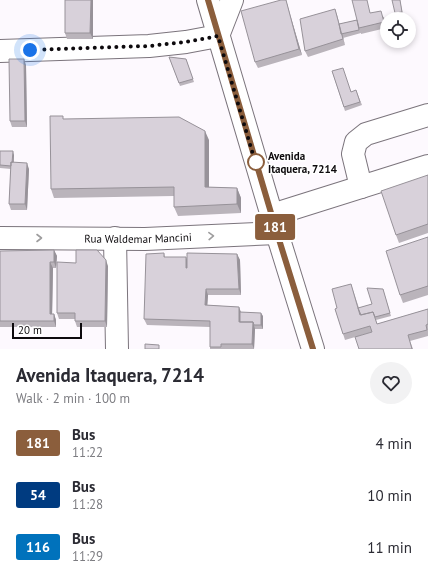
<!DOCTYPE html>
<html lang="en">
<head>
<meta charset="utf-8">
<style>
  :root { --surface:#fff; --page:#f2f2f3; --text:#2b2b33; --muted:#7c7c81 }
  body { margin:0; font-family:"PT Sans",sans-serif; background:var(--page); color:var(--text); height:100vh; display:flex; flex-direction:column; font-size:15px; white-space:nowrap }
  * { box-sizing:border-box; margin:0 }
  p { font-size:13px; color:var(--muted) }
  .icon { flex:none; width:22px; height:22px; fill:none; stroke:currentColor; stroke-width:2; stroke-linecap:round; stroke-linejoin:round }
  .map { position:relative; height:349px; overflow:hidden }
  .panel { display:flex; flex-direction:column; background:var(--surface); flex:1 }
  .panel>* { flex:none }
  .badge { padding:0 8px; border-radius:3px; font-size:14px; line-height:26px }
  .controls { position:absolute; left:380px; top:12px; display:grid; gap:8px }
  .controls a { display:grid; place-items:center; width:36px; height:36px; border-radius:50%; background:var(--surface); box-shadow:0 2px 6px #0003; font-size:20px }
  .scale { position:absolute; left:12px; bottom:10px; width:70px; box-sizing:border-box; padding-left:4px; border:2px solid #0d0a0d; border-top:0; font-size:11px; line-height:14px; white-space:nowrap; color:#0d0a0d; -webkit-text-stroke:3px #fff; paint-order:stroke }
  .you { position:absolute; width:20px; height:20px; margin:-10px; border:3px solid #fff; border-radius:50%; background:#1a73e8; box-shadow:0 0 0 6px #1a73e833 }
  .map>.badge { position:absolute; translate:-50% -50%; box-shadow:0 0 0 2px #fff }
  .round { display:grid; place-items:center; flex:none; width:42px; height:42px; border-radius:21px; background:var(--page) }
  .summary { display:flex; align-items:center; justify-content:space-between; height:68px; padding:0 16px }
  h1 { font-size:19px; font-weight:700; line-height:30px }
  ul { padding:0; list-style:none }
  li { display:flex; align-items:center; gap:12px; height:52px; padding:0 16px }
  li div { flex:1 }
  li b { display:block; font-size:15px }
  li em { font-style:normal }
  li .badge { min-width:44px; font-weight:700; text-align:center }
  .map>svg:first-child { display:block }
</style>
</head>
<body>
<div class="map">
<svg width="428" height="349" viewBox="0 0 428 349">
  <rect width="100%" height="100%" fill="#fdf9fe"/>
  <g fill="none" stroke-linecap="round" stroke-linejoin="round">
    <defs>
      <g id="minor">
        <path d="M0 51 149 46 186 42 218 36 232 0"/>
        <path d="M361 187 353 154 356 142 366 134 428 115"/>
        <path d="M272 215 428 166"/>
        <path id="s1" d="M0 238 145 239 277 233"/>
        <path d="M115 238 117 349"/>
      </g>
      <path id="major" d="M208 0 277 233 313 349"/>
    </defs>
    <use href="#minor" stroke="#7b747c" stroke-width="24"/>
    <use href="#major" stroke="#7b747c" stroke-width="24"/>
    <use href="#minor" stroke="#fff" stroke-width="22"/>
    <use href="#major" stroke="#fff" stroke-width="22"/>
  </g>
  <path fill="#bab4bb" d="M65 0H93V39H67L65 33Z
    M286 0 302 55 258 68 255 62Z
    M400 0 403 15 396 16 395 13Z
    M335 9 339 24 357 20 371 13 384 17 386 28 361 34V33L343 38 345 45 308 57 305 51Z
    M169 57 186 59 194 82 180 86Z
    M26 65 27 127H12L10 121Z
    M332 71 351 92 356 90 362 105 345 111Z
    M64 119 209 140V187L237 188 241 198V213L178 216 174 207V196L54 198 51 189Z
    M0 151 14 155V163L29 169 27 210H11L9 204 11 169 0 168Z
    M428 175V233L399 243 396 235Z
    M428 237V295L403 303 400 295Z
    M54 250 57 256 56 268H53L52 314H54L56 320V327H0V251Z
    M164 253 165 257H186L187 261 237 254 240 260 241 295H208L207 305 239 307 241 312 263 316V329H255L254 349H210V327L147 325 144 319Z
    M108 266 107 327H77L75 321V319H59L57 313Z
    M351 284 359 308 372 304 383 289 391 316 376 320 377 324 428 309V336L410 341 413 349H359L372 332 345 340 335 309 337 308Z"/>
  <path fill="#979299" d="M91 0H93V39L90 33Z
    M286 0 287 5 302 55 299 49Z
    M335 9 337 15 345 45 343 39Z
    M24 59 26 65 27 127 25 121Z
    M205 131 209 140V196L205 187Z
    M13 151 14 155 13 169 12 166Z
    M27 163 29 169 27 210 25 204Z
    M237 188 241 198V213L237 204Z
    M54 250 57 256 56 268 54 262Z
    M237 254 240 260 241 295 239 289Z
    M186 257 188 263V274L186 268Z
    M106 260 108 266 107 327 105 321Z
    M50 262 53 268 52 320 50 314Z
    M206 289 208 295 207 311 205 305Z
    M239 307 241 313V325L239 322Z
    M261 313 263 316V329L261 325Z
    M54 314 56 320V327L54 321Z
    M253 322 255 329 254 349 252 344Z"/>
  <path fill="#d8d1da" stroke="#979299" d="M65 0H91L90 33H65Z
    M281 0H286L299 49 255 62 241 11Z
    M352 0H367L370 13 381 11 384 22 359 28Z
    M392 0H400L402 12 395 13Z
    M335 9 343 39 305 51 300 19Z
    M357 20 359 30 341 34 339 24Z
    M169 57 186 59 193 79 179 83Z
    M9 59H24L25 121H10Z
    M343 68 351 92 356 90 360 102 344 107 332 71Z
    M50 116H63V119L179 117 205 131V187L237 188V204L174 207V187L51 189Z
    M0 151H13L12 163 11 162V166L0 165Z
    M11 162 27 163 25 204H9Z
    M428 175V224L396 235 381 191Z
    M428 237V286L400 295 386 251Z
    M54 250V262H50V314H54V321H0V251Z
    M76 250H97L106 260 105 321H75V313H57V262L76 263Z
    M164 253V257H186V268H187V253L237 254 239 289H206L205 305 239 307V322H253L252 344H221V347H210V321L144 319 146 254Z
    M351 284 360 315 373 312 377 324 428 309V324L426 325 427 330 408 335 412 349H359L355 337 372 332 370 326 343 334 335 309 337 308 332 289Z
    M367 288 383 289 390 313 375 317 373 312 361 315 358 308 372 304Z
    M240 312 261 313V325H254L253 322H240Z
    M145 344 159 345V349H145Z"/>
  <defs><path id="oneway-chevron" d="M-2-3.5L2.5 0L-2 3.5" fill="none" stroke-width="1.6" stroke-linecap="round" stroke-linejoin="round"/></defs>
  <g stroke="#9e9d9e">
    <use href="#oneway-chevron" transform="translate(211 236) rotate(-2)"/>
    <use href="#oneway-chevron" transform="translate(39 238)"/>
  </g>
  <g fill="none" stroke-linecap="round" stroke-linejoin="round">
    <defs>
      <path id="line" d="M208 0 277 233 313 349"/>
    </defs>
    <use href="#line" stroke="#fff" stroke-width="9"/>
    <use href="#line" stroke="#8b5e3c" stroke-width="6"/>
    <path stroke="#0d0a0d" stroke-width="4" stroke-dasharray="0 7.2" d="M30 50 149 46 186 42 218 36 257 168 256 162"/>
  </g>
  <circle fill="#fff" stroke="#8b5e3c" stroke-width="2" cx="256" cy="162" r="8"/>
  <g text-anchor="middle" stroke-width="3" stroke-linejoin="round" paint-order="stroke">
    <g font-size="11" font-weight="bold" fill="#0d0a0d" stroke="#fff" text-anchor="start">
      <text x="268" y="160">Avenida<tspan x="268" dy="13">Itaquera, 7214</tspan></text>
    </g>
    <g font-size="11" fill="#0d0a0d" stroke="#fff">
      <text dy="4" stroke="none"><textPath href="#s1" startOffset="138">Rua Waldemar Mancini</textPath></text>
    </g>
  </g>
</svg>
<div class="controls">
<a><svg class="icon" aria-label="locate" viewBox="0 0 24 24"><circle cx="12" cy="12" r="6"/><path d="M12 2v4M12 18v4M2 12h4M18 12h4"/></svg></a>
</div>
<div class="scale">20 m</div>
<div class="you" style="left:30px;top:50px"></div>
<b class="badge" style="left:275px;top:227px;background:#8b5e3c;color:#fff">181</b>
</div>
<section class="panel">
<div class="summary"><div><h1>Avenida Itaquera, 7214</h1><p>Walk · 2 min · 100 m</p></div><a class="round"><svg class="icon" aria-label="heart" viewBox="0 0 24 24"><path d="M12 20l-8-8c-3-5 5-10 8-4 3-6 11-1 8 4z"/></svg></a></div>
<ul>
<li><span class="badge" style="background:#8b5e3c;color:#fff">181</span><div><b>Bus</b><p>11:22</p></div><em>4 min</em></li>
<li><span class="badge" style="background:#003b80;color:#fff">54</span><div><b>Bus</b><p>11:28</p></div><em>10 min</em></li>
<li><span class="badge" style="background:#0072bc;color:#fff">116</span><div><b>Bus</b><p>11:29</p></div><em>11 min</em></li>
</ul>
</section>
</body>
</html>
